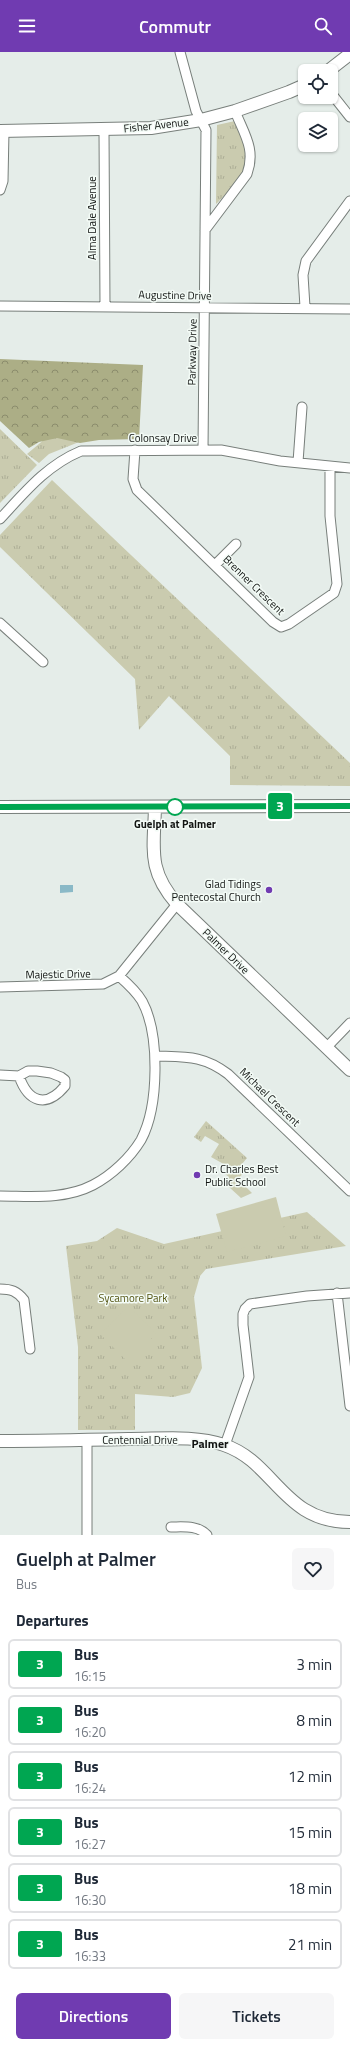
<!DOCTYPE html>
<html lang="en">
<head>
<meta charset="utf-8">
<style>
  :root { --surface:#fff; --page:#f6f6f7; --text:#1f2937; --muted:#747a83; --line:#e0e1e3; --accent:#703bb1 }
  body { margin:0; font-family:"Titillium Web",sans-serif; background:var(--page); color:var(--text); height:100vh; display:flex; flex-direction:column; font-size:15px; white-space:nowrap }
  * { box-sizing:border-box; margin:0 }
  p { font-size:13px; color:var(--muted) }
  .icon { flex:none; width:22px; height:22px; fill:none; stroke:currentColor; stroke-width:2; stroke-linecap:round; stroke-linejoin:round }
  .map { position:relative; height:1483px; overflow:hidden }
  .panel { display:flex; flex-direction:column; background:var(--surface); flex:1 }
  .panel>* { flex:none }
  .badge { padding:0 8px; border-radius:3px; font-size:14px; line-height:26px }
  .controls { position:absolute; left:298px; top:12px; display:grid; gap:8px }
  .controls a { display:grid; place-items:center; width:40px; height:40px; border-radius:6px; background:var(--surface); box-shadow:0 1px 3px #0004; font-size:20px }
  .map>.badge { position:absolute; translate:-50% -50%; box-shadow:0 0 0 2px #fff }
  h2 { padding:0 16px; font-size:15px; line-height:36px }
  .round { display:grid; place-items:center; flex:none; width:42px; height:42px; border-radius:6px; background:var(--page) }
  .headline { display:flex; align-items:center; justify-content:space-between; height:68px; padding:0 16px }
  h1 { font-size:19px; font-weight:600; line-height:30px }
  .cta { display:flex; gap:8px; margin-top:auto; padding:8px 16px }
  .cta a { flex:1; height:46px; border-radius:6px; background:var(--accent); color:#fff; font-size:16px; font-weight:600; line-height:46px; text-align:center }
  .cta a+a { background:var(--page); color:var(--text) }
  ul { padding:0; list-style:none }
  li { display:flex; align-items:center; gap:12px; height:50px; margin:0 8px 6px; padding:0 8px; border:2px solid var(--line); border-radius:6px }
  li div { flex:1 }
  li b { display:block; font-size:15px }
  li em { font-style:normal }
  li .badge { min-width:44px; font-weight:700; text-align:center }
  header { display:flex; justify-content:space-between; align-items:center; height:52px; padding:0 16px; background:var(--accent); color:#fff; font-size:18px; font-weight:600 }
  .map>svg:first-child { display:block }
</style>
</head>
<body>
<header><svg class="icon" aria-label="menu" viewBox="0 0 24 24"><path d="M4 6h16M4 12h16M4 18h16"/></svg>Commutr<svg class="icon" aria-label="search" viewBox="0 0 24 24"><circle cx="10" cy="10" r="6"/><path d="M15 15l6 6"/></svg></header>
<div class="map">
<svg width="350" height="1483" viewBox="0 0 350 1483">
  <defs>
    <pattern id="grass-tufts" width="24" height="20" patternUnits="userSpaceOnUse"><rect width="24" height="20" fill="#cacbaf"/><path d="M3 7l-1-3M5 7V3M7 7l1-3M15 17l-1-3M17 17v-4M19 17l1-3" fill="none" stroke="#acad96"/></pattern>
    <pattern id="forest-crowns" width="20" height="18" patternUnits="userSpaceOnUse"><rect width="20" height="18" fill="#acae86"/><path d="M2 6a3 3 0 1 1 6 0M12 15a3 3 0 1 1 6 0" fill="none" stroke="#8b8c6c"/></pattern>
  </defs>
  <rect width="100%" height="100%" fill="#e5ede9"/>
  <path fill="url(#grass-tufts)" d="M235 69C239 79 247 93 248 104 250 116 225 144 216 152L217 73Z
    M0 377 37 413 0 451Z
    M56 385 79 390 49 402 39 411 27 402 46 386Z
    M52 428 350 711V734L230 733V704L169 644 139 678 135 627 0 495V483Z
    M206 1069 247 1106 242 1112 248 1117 229 1135 225 1131 229 1125 225 1122 229 1115 211 1105 219 1092 205 1084 201 1090 194 1085Z
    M307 1160 346 1194 206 1217 200 1224 194 1245 202 1316 190 1341 173 1345 135 1342V1378H78V1295L66 1194 97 1189 117 1176 164 1192Z"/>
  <path fill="url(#forest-crowns)" d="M0 307 143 313 139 387 99 388 80 391 57 386 39 390 29 396 0 369Z"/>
  <path fill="#cacbaf" d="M238 1127 252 1141 241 1146 229 1135Z
    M276 1145 286 1184 227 1200 216 1162Z
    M129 1254 156 1282 128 1310 100 1282Z"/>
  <path fill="#8ab9c7" d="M60 833H73V840L60 841Z"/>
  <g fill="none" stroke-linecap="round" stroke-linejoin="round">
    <defs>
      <path id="street" d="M180 0 196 59 206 78 203 398
        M331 41 350 65
        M104 78 105 254
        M0 138 3 129 4 79
        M205 178 247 122C256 97 244 82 235 59
        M0 254 350 257
        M305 255 303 223 306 209 350 149
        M135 398 133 427 137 438 273 570 281 575 289 572 334 541 337 532 330 464V415
        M298 410 302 355
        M0 467C25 440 47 413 81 399L221 398 280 409 350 416
        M215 513 236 492
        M0 571 43 610
        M0 935 103 932 119 924 177 852
        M326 996 350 971
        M156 1004C186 1005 203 1003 228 1022L350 1139
        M0 1023 19 1024 28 1019H37L51 1021 61 1025 65 1028V1034C46 1057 28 1050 19 1024
        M0 1144C31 1144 64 1148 93 1133 112 1123 130 1106 141 1088 159 1054 160 982 142 949 136 939 127 931 119 924
        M0 1237C11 1237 17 1239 24 1248L30 1297
        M337 1241 350 1354
        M87 1388V1483
        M225 1393 249 1325 243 1273V1262L245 1257 250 1252 264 1250 307 1244 350 1241
        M171 1475C183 1475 198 1473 207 1483"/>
      <path id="secondary" d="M328 19 350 2
        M0 79 151 76 201 68 235 59 289 40 305 33
        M0 755 350 754
        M155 755C154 797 147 818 177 852L350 1018
        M0 1389C44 1389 87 1388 131 1387 161 1387 195 1383 224 1393 275 1410 283 1470 350 1470"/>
    </defs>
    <use href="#street" stroke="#787f7b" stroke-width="11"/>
    <use href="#secondary" stroke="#787f7b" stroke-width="14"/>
    <use href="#street" stroke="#fff" stroke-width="9"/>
    <use href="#secondary" stroke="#fff" stroke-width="12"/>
  </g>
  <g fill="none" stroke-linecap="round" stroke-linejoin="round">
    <defs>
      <path id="line" d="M0 755 350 754"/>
    </defs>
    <use href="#line" stroke="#fff" stroke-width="9"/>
    <use href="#line" stroke="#00a651" stroke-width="6"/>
  </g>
  <circle fill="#fff" stroke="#00a651" stroke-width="2" cx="175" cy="755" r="8"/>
  <g fill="#703bb1" stroke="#f3fbf6" stroke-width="1.5">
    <circle cx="269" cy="838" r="4"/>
    <circle cx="197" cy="1123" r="4"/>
  </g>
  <g text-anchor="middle" stroke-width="3" stroke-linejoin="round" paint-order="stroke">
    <g font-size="11" fill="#111412" stroke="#f3fbf6">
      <text transform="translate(156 73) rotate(-6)" y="4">Fisher Avenue</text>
      <text transform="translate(92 166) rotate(-90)" y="4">Alma Dale Avenue</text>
      <text transform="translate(175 243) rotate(1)" y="4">Augustine Drive</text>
      <text transform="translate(192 300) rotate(-89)" y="4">Parkway Drive</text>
      <text x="163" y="390">Colonsay Drive</text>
      <text transform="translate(254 533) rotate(44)" y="4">Brenner Crescent</text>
      <text transform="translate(226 899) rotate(44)" y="4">Palmer Drive</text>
      <text transform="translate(58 922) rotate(-1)" y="4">Majestic Drive</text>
      <text transform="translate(270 1045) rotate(44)" y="4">Michael Crescent</text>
      <text x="140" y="1392">Centennial Drive</text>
    </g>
    <g font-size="11" font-weight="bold" fill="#111412" stroke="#f3fbf6">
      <text x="175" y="776">Guelph at Palmer</text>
    </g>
    <g font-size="11" fill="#111412" stroke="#f3fbf6" text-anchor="end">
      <text x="261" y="836">Glad Tidings<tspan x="261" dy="13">Pentecostal Church</tspan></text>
      <text x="205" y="1121" text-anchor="start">Dr. Charles Best<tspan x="205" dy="13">Public School</tspan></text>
    </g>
    <g font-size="11" fill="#555514" stroke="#f3fbf6">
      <text x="133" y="1250">Sycamore Park</text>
    </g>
    <g font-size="12" font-weight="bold" fill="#111412" stroke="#f3fbf6">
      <text x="210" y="1396">Palmer</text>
    </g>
  </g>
</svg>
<div class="controls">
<a><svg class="icon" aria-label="locate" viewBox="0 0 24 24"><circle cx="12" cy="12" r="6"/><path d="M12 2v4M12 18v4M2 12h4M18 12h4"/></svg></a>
<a><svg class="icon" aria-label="layers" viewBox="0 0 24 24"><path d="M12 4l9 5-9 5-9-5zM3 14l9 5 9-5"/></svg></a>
</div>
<b class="badge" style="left:280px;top:754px;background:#00a651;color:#fff">3</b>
</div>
<section class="panel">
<div class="headline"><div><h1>Guelph at Palmer</h1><p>Bus</p></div><a class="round"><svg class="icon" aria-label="heart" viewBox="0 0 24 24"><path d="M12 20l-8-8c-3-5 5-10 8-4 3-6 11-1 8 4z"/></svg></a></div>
<h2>Departures</h2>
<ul>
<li><span class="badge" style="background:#00a651;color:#fff">3</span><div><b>Bus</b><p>16:15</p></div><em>3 min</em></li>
<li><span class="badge" style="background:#00a651;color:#fff">3</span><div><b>Bus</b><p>16:20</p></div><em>8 min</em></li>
<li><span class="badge" style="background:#00a651;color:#fff">3</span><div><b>Bus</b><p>16:24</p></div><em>12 min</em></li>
<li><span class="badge" style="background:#00a651;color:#fff">3</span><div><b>Bus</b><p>16:27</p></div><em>15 min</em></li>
<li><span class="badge" style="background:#00a651;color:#fff">3</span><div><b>Bus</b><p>16:30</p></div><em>18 min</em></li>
<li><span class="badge" style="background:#00a651;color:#fff">3</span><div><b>Bus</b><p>16:33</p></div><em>21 min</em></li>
</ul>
<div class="cta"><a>Directions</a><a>Tickets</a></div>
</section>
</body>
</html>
